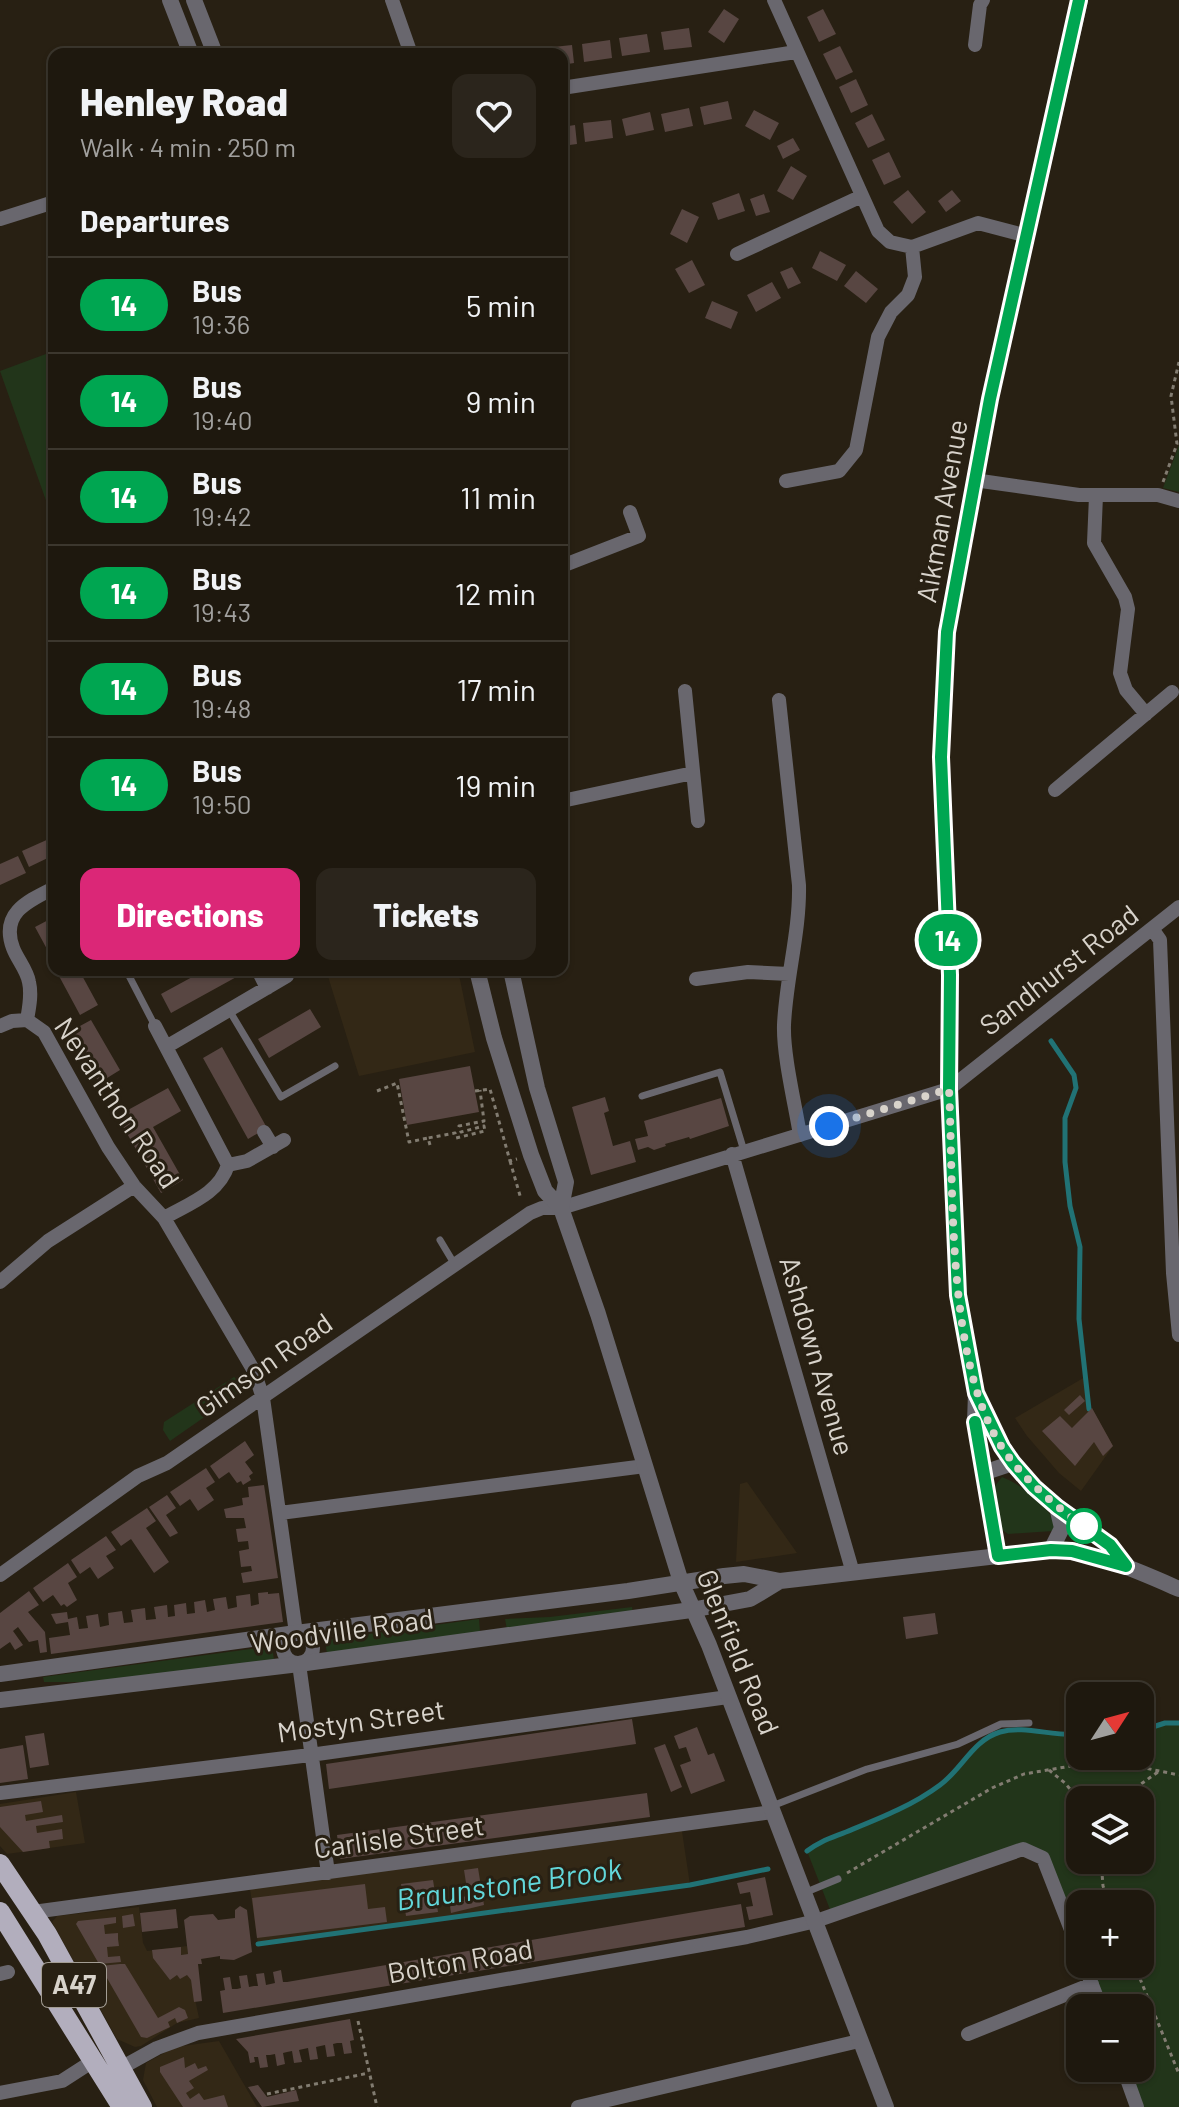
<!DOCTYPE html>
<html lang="en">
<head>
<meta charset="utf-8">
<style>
  :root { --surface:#1e180e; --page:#2b251c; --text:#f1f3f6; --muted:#a1a09e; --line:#3c372e; --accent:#db2777 }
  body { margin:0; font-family:Barlow,sans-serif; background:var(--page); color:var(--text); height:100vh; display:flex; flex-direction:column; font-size:30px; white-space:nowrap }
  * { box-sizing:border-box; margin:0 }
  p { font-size:26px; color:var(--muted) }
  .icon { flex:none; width:44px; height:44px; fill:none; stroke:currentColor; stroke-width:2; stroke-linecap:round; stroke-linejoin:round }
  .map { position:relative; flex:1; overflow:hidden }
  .details { position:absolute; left:48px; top:48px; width:520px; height:928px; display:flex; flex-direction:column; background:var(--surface); border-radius:16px; box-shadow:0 2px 6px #0004,0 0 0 2px var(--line) }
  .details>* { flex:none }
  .badge { padding:0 16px; border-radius:26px; font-size:28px; line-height:52px }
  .needle { width:52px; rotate:54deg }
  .controls { position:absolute; left:1066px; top:1682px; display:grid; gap:16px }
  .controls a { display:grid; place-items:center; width:88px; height:88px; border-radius:16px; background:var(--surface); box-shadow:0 2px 6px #0004,0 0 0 2px var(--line); font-size:40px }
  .you { position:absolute; width:40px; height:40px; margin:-20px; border:6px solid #fff; border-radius:50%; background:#1a73e8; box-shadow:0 0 0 12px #1a73e833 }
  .map>.badge { position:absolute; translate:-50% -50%; box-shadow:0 0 0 4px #fff }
  h2 { padding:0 32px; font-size:30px; line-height:72px }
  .round { display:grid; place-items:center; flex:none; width:84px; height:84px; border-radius:16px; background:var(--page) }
  .summary { display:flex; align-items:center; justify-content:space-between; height:136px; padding:0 32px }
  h1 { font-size:38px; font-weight:800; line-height:60px }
  .button { display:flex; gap:16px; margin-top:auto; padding:16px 32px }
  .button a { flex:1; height:92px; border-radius:16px; background:var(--accent); color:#fff; font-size:32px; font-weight:800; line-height:92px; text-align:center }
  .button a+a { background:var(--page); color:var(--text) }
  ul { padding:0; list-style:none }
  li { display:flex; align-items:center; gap:24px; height:96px; padding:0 32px; border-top:2px solid var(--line) }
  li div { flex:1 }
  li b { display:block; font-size:30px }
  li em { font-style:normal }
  li .badge { min-width:88px; font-weight:700; text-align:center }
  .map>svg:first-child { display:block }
</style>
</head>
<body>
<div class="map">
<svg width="1179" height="2107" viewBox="0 0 1179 2107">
  <rect width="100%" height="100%" fill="#282013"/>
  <path fill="#332816" d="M326 970H458L475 1052 359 1076Z
    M1085 1377 1089 1408H1092L1113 1446 1081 1491 1059 1473 1027 1436 1015 1418Z
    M747 1482 797 1553 736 1562 740 1484Z
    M76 1792 85 1843 7 1854 0 1846V1804Z
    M681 1825 690 1885 258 1944 249 1882Z
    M139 1907 143 1943 147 1951 187 1946 188 1954 174 1956 191 1980 199 2018 177 2023 141 2046 135 2047 117 2039 52 1922 57 1916Z
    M219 2041 257 2107H157L143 2080 146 2063 175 2047Z"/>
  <path fill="#22351a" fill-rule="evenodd" d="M54 351V523L0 371Z
    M1179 445V492L1163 488Z
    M234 1377 242 1382 243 1388 239 1393 170 1441 163 1430 164 1422Z
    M1002 1477C1022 1485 1049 1505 1056 1526L1053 1531 1008 1534 1002 1530 995 1486Z
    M632 1607 633 1612 507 1630 505 1619 550 1617Z
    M479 1619 480 1632 327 1654 325 1640Z
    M272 1646 274 1660 118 1682H44L43 1677Z
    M1165 1723H1179V2107H1137L1123 2068H1140V2008H1101L1084 1964H1140V1904H1080V1953L1043 1858 1023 1849 831 1912 807 1851C820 1841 831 1838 846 1832 878 1819 912 1806 940 1785 962 1769 973 1740 1000 1732 1025 1725 1054 1737 1080 1734V1756H1140V1731ZM1080 1800H1140V1860H1080Z"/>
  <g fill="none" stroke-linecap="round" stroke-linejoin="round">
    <path stroke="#217275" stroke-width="5" d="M1051 1041 1074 1075 1076 1088 1065 1118V1162L1070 1206 1080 1247 1079 1319 1089 1409
      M1140 1731 1165 1723H1179
      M807 1851C820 1841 831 1838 846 1832 878 1819 912 1806 940 1785 962 1769 973 1740 1000 1732 1025 1725 1054 1737 1080 1734
      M258 1944 690 1885 768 1869"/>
  </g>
  <path fill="#584642" d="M724 9 739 19 724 43 708 32Z
    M823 9 836 34 819 42 807 17Z
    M689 28 692 47 664 50 661 32Z
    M647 34 650 52 622 56 619 38Z
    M610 40 612 58 584 62 582 44Z
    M572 45 574 63 562 65V54H545L544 48Z
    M840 46 853 72 836 80 823 54Z
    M537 49 538 54H519V53Z
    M856 79 868 105 851 113 839 87Z
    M728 101 732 119 704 125 700 107Z
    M689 108 693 126 665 132 661 114Z
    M754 110 779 123 770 140 745 126Z
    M650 112 654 130 626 136 622 119Z
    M872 114 885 140 868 148 855 123Z
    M611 120 613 138 585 142 583 123Z
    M575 125 577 144 562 146V127Z
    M793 138 800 150 783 159 777 146Z
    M889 152 901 177 884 185 872 160Z
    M791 166 807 176 793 200 777 191Z
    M908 190 926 212 912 224 893 202Z
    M952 190 961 201 946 212 938 201Z
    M739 193 745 211 718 220 712 203Z
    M764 194 770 212 756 216 750 199Z
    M682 209 699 217 687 243 670 234Z
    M820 251 846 265 837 281 812 268Z
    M692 260 705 285 689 293 675 269Z
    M792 267 801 283 788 289 780 272Z
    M856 271 878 289 866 303 844 286Z
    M772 282 781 298 756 312 747 295Z
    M712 301 738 312 731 329 705 318Z
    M51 838 54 855 29 867 22 851Z
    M18 856 26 873 0 885V864Z
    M54 917V962L35 927Z
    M70 970H79L98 1005 80 1015 59 976Z
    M205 970H238L240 975 171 1013 161 994Z
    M310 1009 321 1027 269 1058 258 1039Z
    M91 1020 120 1070 99 1083 69 1032Z
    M222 1047 267 1128 248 1139 203 1058Z
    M470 1066 479 1112 407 1125 399 1079Z
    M168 1088 181 1111 153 1127 183 1180 161 1193 117 1116Z
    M605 1097 609 1111 604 1113 613 1146 630 1141 636 1162 591 1175 572 1107Z
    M721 1098 729 1126 690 1139 689 1137 665 1144 666 1146 654 1150 648 1147 638 1150 635 1139 648 1136 644 1121Z
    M1080 1395 1085 1401 1069 1415 1064 1410Z
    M1092 1408 1113 1446 1103 1456 1094 1442 1075 1466 1042 1431 1060 1416 1072 1428Z
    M245 1441 254 1455 245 1462 253 1473 249 1476 251 1480 243 1485 241 1481 237 1483 229 1472 219 1479 210 1466Z
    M206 1468 215 1482 206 1488 214 1500 198 1511 190 1499 180 1506 170 1492Z
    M264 1485 278 1578 243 1583 241 1573 252 1571 251 1566 241 1567 239 1551 249 1549 248 1541 238 1542 237 1536 236 1529 246 1528 244 1518H226L224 1509 243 1505 242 1498 249 1497 248 1487Z
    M167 1495 176 1508 166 1515 178 1533 170 1537 149 1507Z
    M147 1508 156 1521 146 1528 169 1562 154 1573 131 1539 121 1546 111 1532Z
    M106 1536 116 1550 106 1556 114 1568 98 1579 90 1567 80 1574 71 1560Z
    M68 1563 77 1577 68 1583 77 1600 67 1607 64 1604 61 1606 53 1595 43 1602 33 1588Z
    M29 1591 39 1605 28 1612 45 1632 47 1652 40 1653 38 1640 29 1642 18 1627 13 1631 23 1645 15 1650 10 1642 0 1649V1613Z
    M268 1592V1594L279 1593 283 1622 51 1654 49 1638 70 1635 68 1622 56 1624 51 1614 67 1612 68 1619 77 1617 79 1629 88 1628 86 1616 98 1614 100 1627 109 1625 108 1613 122 1611 124 1623 133 1622 131 1610 145 1608 146 1620 156 1619 154 1607 167 1605 168 1617 175 1616 174 1605 186 1603 187 1614 195 1613 194 1602 205 1600 207 1612 215 1610 213 1599 226 1597 228 1609 237 1607 236 1596 250 1594 251 1606 259 1604 258 1593Z
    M935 1613 938 1634 906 1639 903 1617Z
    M632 1719 636 1744 329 1789 326 1764Z
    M697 1727 708 1755 714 1753 725 1781 691 1794 680 1765 691 1761 686 1747 679 1749 674 1736Z
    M44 1733 49 1765 30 1768 25 1736Z
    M665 1744 682 1787 671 1792 654 1748Z
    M23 1745 28 1779 0 1783V1749Z
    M647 1793 650 1817 340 1859 337 1835Z
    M41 1801 43 1812 25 1815 26 1821 62 1815 63 1822 36 1826 37 1833 62 1829 63 1839 49 1841 50 1848 23 1852 0 1827V1807Z
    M478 1868 484 1905 451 1913 449 1899 468 1896 464 1870Z
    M765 1877 773 1915 749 1920 746 1907 753 1906 750 1892 740 1894 737 1883Z
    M433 1880 438 1912 406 1916 401 1884Z
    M365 1884 368 1909 385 1907 387 1922 257 1938 252 1898Z
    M741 1904 745 1927 223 2013 220 1991 225 1990 223 1978 230 1977 232 1989H237L241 1988 239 1976 247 1975 249 1987 254 1986H258L256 1974 264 1973 266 1985 275 1983 273 1972 281 1970 283 1982H287Z
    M240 1906 247 1910 252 1952 234 1960 220 1959V1956L201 1959 202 1964H198L202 2001 194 2002 191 1980 187 1975 180 1979 177 1975 170 1980 153 1958 152 1950 181 1947V1955L188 1954 184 1920 190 1916 213 1914 218 1920 235 1918V1910Z
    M176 1909 178 1928 142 1932 140 1913Z
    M133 1914 135 1926 123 1928 122 1916Z
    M116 1917V1923L104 1925 105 1934 118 1933V1939L119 1946 107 1947 108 1957 120 1956 121 1962 99 1964 76 1924 78 1921Z
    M120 1964H125L158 2018 179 2007 185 2010 188 2018 177 2023 175 2018 168 2022 170 2027 147 2038 141 2037 100 1966Z
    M350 2019 354 2040 350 2041 352 2053 344 2054 342 2043H337L333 2044 335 2056 327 2057 325 2045 316 2047 318 2059 310 2060 308 2048 299 2050 302 2062 294 2063 292 2051 287 2052 283 2053 285 2064 277 2066 275 2054 270 2055H266L268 2067 260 2068 258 2057H254L255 2062 250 2063 248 2052 236 2039Z
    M184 2057 185 2068 195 2063 198 2069 206 2066 208 2070 189 2081 194 2088 186 2093 190 2099 199 2093 204 2100 224 2095 228 2107H183L160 2072V2067Z
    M258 2085 267 2097 296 2090 299 2101 262 2107 248 2087Z"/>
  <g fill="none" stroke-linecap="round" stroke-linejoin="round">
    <path stroke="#827c71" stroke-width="3" stroke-dasharray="4 4" stroke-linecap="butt" d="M1163 482 1177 444 1171 396 1179 362
      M377 1091 397 1083 409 1142 428 1138
      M475 1091 490 1089 510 1161 517 1159
      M430 1145 428 1138 455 1133 456 1138 485 1131 484 1126 461 1132 459 1126 484 1121 480 1090
      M510 1161 521 1199
      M1049 1770 1065 1783 1080 1801
      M1124 1800 1131 1791 1158 1772
      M1101 1860 1103 1886 1110 1904
      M847 1873 992 1788 1024 1774 1089 1763H1120L1179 1775
      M1134 1964 1179 2074
      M358 2021 377 2107
      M267 2094 369 2073"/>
    <path stroke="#69676e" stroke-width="7" d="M126 970 155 1026
      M229 1010 281 1097 335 1066
      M642 1096 720 1072 744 1151
      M440 1240 455 1265
      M772 1806 867 1769 958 1744 1001 1724 1029 1723
      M804 1893 838 1879"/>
    <path stroke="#69676e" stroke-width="14" d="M392 0 411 54
      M774 0 878 231 890 242 912 247 978 223 1027 236
      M975 45 980 5 983 0
      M562 88 796 52
      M0 219 54 202
      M737 254 862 196
      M974 480 1079 495H1158L1179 501
      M786 481 839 471 856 450 878 337 891 312 908 295 915 277 912 247
      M1096 496 1094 543 1125 597 1128 609 1120 673 1126 690 1146 714
      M562 566 639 536 630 512
      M685 691 698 821
      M779 700 799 885C800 932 786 978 784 1025 783 1055 795 1104 800 1135
      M1055 790 1172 692
      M562 801 693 773
      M54 888C28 901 0 913 13 948 17 959 27 970 29 982 32 995 29 1008 27 1020L44 1032 108 1147 134 1186 164 1218 254 1371 263 1398 296 1633
      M1153 930 1160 940 1173 1273 1179 1335
      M258 970 267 988
      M696 979 748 972 789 974
      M0 1026 12 1021 27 1020
      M155 1026 228 1165C219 1194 188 1204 164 1218
      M166 1047 287 976
      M264 1132 273 1147
      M732 1154 853 1573
      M228 1165 247 1161 284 1140
      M0 1282 48 1241 134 1186
      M280 1513 645 1466
      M0 1575 138 1476 167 1463 530 1213 542 1208H561L949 1089 1179 907
      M283 1648a15 15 0 1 1 30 0a15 15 0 1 1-30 0Z
      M299 1664 328 1873
      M0 1793 310 1755 728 1697
      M33 1912 772 1812
      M1084 1964 1101 2008
      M0 1974 8 1972
      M968 2034 1092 1984
      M1123 2068 1137 2107
      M119 2069 157 2048 198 2033 747 1937 816 1921 1023 1849 1043 1858 1080 1953
      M0 2093 62 2081 93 2061
      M578 2107 859 2041"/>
    <path stroke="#69676e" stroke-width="16" d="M170 0 191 54
      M194 0 215 54
      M477 970 494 1038 531 1155 545 1191 561 1208 598 1314 681 1582 709 1645 886 2107
      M511 970 537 1088 566 1182 561 1208
      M978 1398C993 1431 1009 1463 1035 1488 1066 1517 1100 1532 1126 1566
      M983 1473 1013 1463
      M1051 1550 1062 1528 1057 1507
      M998 1556 975 1422 976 1393 958 1295 949 1089 950 975 941 757 947 632 990 399 1080 0
      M0 1674 296 1633 628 1591 724 1576 744 1574 780 1581 1051 1550C1097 1552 1138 1571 1179 1589
      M0 1700 299 1664 691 1610 750 1599 780 1581"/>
    <path stroke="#b2aebd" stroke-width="20" d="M0 1864 47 1934 142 2107
      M0 1912 122 2107"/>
  </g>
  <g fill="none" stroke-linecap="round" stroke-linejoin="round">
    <defs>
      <path id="line" d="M975 1422 998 1556 1051 1550 1072 1551 1126 1566 1110 1545 1057 1507 1034 1487 1013 1463 1002 1447 976 1393 958 1295 949 1089 950 975 941 757 947 632 990 399 1079 0"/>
    </defs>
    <use href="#line" stroke="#fff" stroke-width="18"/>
    <use href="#line" stroke="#00a651" stroke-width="12"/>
    <path stroke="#d8d3cb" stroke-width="8" stroke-dasharray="0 14.4" d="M829 1126 949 1089C954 1192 946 1363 1003 1449 1027 1484 1059 1508 1092 1533L1084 1526"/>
  </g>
  <circle fill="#fff" stroke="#00a651" stroke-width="4" cx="1084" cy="1526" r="16"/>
  <g text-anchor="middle" stroke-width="6" stroke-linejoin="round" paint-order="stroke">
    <rect fill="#282013" stroke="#a39d94" stroke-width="2" x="42" y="1963" width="64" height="44" rx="6"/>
    <g font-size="26" font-weight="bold" fill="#d8d3cb">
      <text x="74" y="1994">A47</text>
    </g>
    <g font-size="28" fill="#d8d3cb" stroke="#282013">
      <text transform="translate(942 511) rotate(-80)" y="10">Aikman Avenue</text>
      <text transform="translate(1059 970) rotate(-38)" y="10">Sandhurst Road</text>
      <text transform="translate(117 1103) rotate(56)" y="10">Nevanthon Road</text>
      <text transform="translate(817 1356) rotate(74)" y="10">Ashdown Avenue</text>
      <text transform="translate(264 1365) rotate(-35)" y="10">Gimson Road</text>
      <text transform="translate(342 1631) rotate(-8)" y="10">Woodville Road</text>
      <text transform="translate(738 1652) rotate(68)" y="10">Glenfield Road</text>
      <text transform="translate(361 1721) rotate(-8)" y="10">Mostyn Street</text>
      <text transform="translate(399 1837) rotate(-8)" y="10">Carlisle Street</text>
      <text transform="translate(460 1961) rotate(-10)" y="10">Bolton Road</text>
    </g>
    <g font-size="30" font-style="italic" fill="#62d7da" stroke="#282013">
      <text transform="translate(509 1885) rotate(-8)" y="10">Braunstone Brook</text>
    </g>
  </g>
</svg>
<div class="controls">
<a><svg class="needle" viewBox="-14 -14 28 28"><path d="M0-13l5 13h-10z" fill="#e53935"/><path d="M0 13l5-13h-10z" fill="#a1a09e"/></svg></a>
<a><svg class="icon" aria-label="layers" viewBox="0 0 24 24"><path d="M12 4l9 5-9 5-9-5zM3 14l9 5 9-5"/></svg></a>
<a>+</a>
<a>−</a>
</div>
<div class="you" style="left:829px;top:1126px"></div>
<b class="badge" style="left:948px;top:940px;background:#00a651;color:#fff">14</b>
<section class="details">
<div class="summary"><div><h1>Henley Road</h1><p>Walk · 4 min · 250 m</p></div><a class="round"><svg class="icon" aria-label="heart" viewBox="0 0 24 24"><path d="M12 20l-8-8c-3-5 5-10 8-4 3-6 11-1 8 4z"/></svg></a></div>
<h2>Departures</h2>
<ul>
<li><span class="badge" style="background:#00a651;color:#fff">14</span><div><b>Bus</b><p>19:36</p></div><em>5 min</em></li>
<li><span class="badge" style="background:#00a651;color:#fff">14</span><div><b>Bus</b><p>19:40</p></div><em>9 min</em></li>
<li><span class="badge" style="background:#00a651;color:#fff">14</span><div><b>Bus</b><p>19:42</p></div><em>11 min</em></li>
<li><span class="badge" style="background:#00a651;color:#fff">14</span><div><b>Bus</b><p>19:43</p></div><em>12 min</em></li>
<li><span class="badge" style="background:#00a651;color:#fff">14</span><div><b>Bus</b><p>19:48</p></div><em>17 min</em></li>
<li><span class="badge" style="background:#00a651;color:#fff">14</span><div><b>Bus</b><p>19:50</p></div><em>19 min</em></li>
</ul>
<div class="button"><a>Directions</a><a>Tickets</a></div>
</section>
</div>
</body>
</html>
